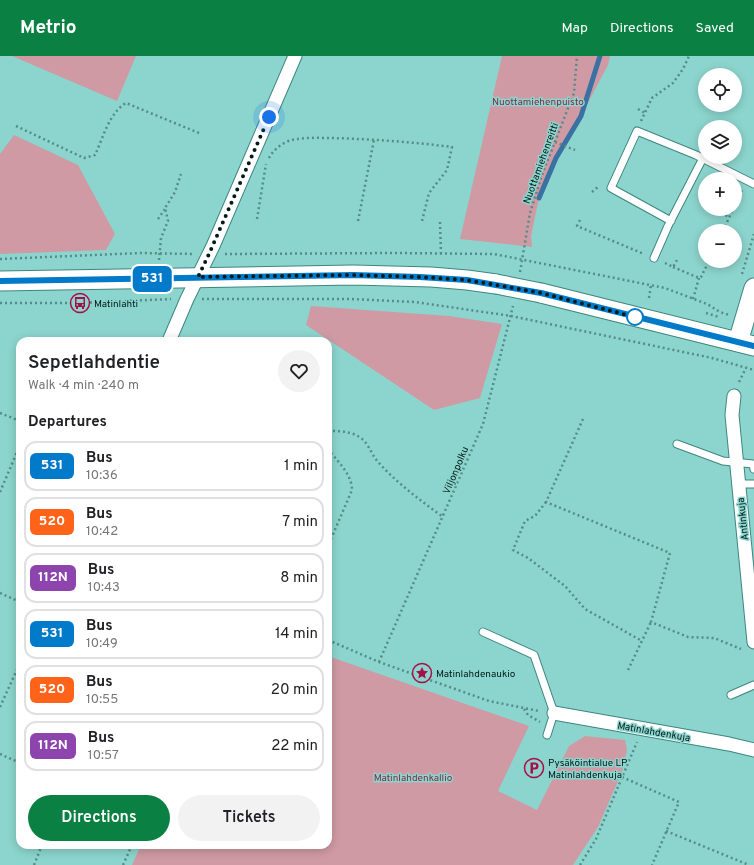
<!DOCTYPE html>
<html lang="en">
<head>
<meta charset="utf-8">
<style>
  :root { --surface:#fff; --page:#f2f2f2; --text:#202124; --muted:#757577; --line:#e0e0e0; --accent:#0b8043 }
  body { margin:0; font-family:Overpass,sans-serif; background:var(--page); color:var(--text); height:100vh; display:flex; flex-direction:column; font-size:15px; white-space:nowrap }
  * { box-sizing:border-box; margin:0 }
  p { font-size:13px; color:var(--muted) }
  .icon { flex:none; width:22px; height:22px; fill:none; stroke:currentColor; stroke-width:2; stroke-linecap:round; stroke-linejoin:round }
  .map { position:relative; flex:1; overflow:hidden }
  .sheet { position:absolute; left:16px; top:281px; width:316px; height:512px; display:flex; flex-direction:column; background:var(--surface); border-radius:12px; box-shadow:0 2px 10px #0003 }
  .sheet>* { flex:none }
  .badge { padding:0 8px; border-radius:6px; font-size:14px; line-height:26px }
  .controls { position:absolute; left:698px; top:12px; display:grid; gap:8px }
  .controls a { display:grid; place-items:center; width:44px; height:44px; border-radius:50%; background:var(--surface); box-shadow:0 2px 10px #0003; font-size:20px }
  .you { position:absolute; width:20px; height:20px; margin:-10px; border:3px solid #fff; border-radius:50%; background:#1a73e8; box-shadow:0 0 0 6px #1a73e833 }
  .map>.badge { position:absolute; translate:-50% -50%; box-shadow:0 0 0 2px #fff }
  h2 { padding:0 12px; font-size:15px; line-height:36px }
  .round { display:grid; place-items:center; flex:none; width:42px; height:42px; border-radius:21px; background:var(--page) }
  .summary { display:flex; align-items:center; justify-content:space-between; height:68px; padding:0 12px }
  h1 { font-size:19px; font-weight:600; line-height:30px }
  .button { display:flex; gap:8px; margin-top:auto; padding:8px 12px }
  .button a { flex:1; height:46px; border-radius:24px; background:var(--accent); color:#fff; font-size:16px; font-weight:600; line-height:46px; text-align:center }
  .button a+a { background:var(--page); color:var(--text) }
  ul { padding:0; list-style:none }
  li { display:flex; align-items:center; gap:12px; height:50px; margin:0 8px 6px; padding:0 4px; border:2px solid var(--line); border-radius:12px }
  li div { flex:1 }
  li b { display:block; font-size:15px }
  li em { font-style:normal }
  li .badge { min-width:44px; font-weight:700; text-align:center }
  header { display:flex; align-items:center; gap:24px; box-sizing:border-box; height:56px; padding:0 20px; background:var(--accent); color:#fff }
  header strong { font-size:19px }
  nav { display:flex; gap:22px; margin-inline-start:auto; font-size:14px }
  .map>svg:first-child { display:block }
</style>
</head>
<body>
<header>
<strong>Metrio</strong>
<nav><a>Map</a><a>Directions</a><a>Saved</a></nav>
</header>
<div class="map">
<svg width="754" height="809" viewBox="0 0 754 809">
  <rect width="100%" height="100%" fill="#8cd5ce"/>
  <path fill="#cf9aa3" d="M12 0H136L117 45Z
    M502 0H610L608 9 581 60 556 102 539 142 531 180 532 191 460 183Z
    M14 79 78 109 115 178 106 194 0 198V98Z
    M311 250 449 260 502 268 480 342 434 354 306 269Z
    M328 600 529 670 498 735 537 754 569 690 585 680 625 684 627 694 622 716 598 771 573 809H132L141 789H328Z"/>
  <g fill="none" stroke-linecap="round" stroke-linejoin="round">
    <path stroke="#3a71a3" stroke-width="5" d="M539 142 556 102 581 60 600 0"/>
    <defs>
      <path id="lane" d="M671 165 611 132 637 75 696 99 754 128
        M654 202 668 170 703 102
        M677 388 723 405 753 408 754 413
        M739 428H754
        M483 576 534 599 554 657 547 679
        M731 639 754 629"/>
      <path id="street" d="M169 285 187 243 213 190 295 0
        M734 340 732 359 754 586
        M554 657 729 688 754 694"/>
      <path id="secondary" d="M0 225 353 219 431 221 467 224 496 228
        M541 237 754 290
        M738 286 754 232"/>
    </defs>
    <use href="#lane" stroke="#3c867f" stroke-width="9"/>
    <use href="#street" stroke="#3c867f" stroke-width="15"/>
    <use href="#secondary" stroke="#3c867f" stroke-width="21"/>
    <path stroke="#558c87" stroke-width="2.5" stroke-dasharray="2 3" stroke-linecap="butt" d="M638 53 645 57
      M641 65 652 42 673 27 683 13 689 0
      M16 70 84 102 95 99C103 82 109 57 126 47L199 77
      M555 86 575 94
      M269 102C273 94 283 86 292 84 305 81 319 82 332 82 372 83 412 86 452 91L447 114 429 137 422 165
      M592 136 599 130
      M735 149 742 134
      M721 157 729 161
      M158 163 165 153
      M257 163 266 108
      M580 164 577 170 644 198
      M358 165 374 84
      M440 166 441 198
      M723 175 733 153
      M704 195H705
      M225 198 395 197 494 198 665 232 707 248 720 256 729 259
      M0 203 141 197 194 198
      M159 204 161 182 168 165 165 152 175 136 181 118
      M665 207 673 211 677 204
      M673 211 699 222 701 221 709 205
      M520 216 530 157 542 119 574 37 577 0
      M742 218 754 178
      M649 242 651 229
      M202 243H351L415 246 511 260 712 302 754 314
      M693 243 699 222
      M0 247H80L171 243
      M706 257 719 261
      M739 326 746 312
      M0 357 20 365
      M583 363 546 446 670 497 651 566 688 581 714 582 741 593
      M328 375C339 375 351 375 361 382 369 388 372 400 379 407 398 428 420 444 443 461
      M328 393C337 405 352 418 352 434L328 490
      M0 436 20 389
      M546 446 535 460 525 465 513 494 528 502 565 530 585 553 642 585
      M0 537 20 546
      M328 584 379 606 489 645 539 655
      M379 606 483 368 513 250
      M628 614 651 566
      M0 651 20 607
      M524 653 528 659 540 666
      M0 698 20 707
      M622 721 679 746 652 809
      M666 775 749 809
      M34 809 42 789
      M123 809 132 789
      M580 809 596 783 637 686"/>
    <use href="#lane" stroke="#fff" stroke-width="7"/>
    <use href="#street" stroke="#fff" stroke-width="13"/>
    <use href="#secondary" stroke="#fff" stroke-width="19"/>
    <defs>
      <path id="secondary-bridge" d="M496 228 541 237"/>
    </defs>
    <use href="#secondary-bridge" stroke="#3c867f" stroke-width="21" stroke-linecap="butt"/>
    <use href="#secondary-bridge" stroke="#fff" stroke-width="19"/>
  </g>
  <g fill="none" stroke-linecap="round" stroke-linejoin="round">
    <defs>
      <path id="line" d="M0 225 353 219 420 221 467 224 541 237 754 290"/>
    </defs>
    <use href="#line" stroke="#fff" stroke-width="9"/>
    <use href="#line" stroke="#007ac9" stroke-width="6"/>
    <path stroke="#001b19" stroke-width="4" stroke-dasharray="0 7.2" d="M269 61 209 198 198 221 353 219 420 221 467 224 541 237 635 261"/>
  </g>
  <defs>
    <symbol id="bus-ring" viewBox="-11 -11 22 22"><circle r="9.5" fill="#8cd5ce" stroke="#a61048" stroke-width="1.5"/><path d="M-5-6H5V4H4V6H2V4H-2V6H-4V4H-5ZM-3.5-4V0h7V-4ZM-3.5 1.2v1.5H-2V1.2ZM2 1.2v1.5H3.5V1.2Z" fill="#a61048"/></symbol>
    <symbol id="sight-ring" viewBox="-11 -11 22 22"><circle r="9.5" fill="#8cd5ce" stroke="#a61048" stroke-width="1.5"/><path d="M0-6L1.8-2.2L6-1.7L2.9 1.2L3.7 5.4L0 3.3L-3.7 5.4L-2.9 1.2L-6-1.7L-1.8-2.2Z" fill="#a61048"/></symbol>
    <symbol id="parking-ring" viewBox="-11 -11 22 22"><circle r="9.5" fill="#8cd5ce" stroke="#a61048" stroke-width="1.5"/><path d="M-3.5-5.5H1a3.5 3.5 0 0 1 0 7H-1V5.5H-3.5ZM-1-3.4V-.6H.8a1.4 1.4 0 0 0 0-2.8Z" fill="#a61048"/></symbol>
  </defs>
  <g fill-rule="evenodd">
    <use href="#bus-ring" x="69" y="236" width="22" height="22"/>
    <use href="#sight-ring" x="411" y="606" width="22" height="22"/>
    <use href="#parking-ring" x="523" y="701" width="22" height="22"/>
  </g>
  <circle fill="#fff" stroke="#007ac9" stroke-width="2" cx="635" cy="261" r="8"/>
  <g text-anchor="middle" stroke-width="3" stroke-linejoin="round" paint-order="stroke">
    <g font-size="10" fill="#862943" stroke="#8cd5ce">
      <text x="538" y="49">Nuottamiehenpuisto</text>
      <text x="413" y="725">Matinlahdenkallio</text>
    </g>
    <g font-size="10" fill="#001b19" stroke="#8cd5ce">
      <text transform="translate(540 107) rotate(-70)" y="4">Nuottamiehenreitti</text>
      <text transform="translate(455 414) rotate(-67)" y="4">Viljonpolku</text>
      <text transform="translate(742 463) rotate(-96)" y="4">Antinkuja</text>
      <text transform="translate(654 675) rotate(10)" y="4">Matinlahdenkuja</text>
    </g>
    <g font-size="10" fill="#001b19" stroke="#8cd5ce" text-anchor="start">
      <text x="94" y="251">Matinlahti</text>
      <text x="436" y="621">Matinlahdenaukio</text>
      <text x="548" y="710">Pysäköintialue LP<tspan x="548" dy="12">Matinlahdenkuja</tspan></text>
    </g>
  </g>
</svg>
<div class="controls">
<a><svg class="icon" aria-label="locate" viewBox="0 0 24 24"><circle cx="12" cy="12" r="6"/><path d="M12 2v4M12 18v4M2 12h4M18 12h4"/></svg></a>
<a><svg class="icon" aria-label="layers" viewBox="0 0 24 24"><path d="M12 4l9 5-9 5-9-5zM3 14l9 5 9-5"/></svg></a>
<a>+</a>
<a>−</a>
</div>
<div class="you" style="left:269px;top:61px"></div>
<b class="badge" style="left:152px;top:223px;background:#007ac9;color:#fff">531</b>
<section class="sheet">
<div class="summary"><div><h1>Sepetlahdentie</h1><p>Walk · 4 min · 240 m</p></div><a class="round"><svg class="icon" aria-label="heart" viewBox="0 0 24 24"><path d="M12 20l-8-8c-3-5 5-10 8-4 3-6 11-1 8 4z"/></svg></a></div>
<h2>Departures</h2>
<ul>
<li><span class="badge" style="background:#007ac9;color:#fff">531</span><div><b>Bus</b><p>10:36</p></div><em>1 min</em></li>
<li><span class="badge" style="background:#ff6319;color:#fff">520</span><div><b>Bus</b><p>10:42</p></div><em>7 min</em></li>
<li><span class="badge" style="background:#8e44ad;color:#fff">112N</span><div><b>Bus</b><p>10:43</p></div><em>8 min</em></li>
<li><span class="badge" style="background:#007ac9;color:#fff">531</span><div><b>Bus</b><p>10:49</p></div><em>14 min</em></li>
<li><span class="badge" style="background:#ff6319;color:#fff">520</span><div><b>Bus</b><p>10:55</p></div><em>20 min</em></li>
<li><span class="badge" style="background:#8e44ad;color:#fff">112N</span><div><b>Bus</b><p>10:57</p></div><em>22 min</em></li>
</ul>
<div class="button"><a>Directions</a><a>Tickets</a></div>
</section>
</div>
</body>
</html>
